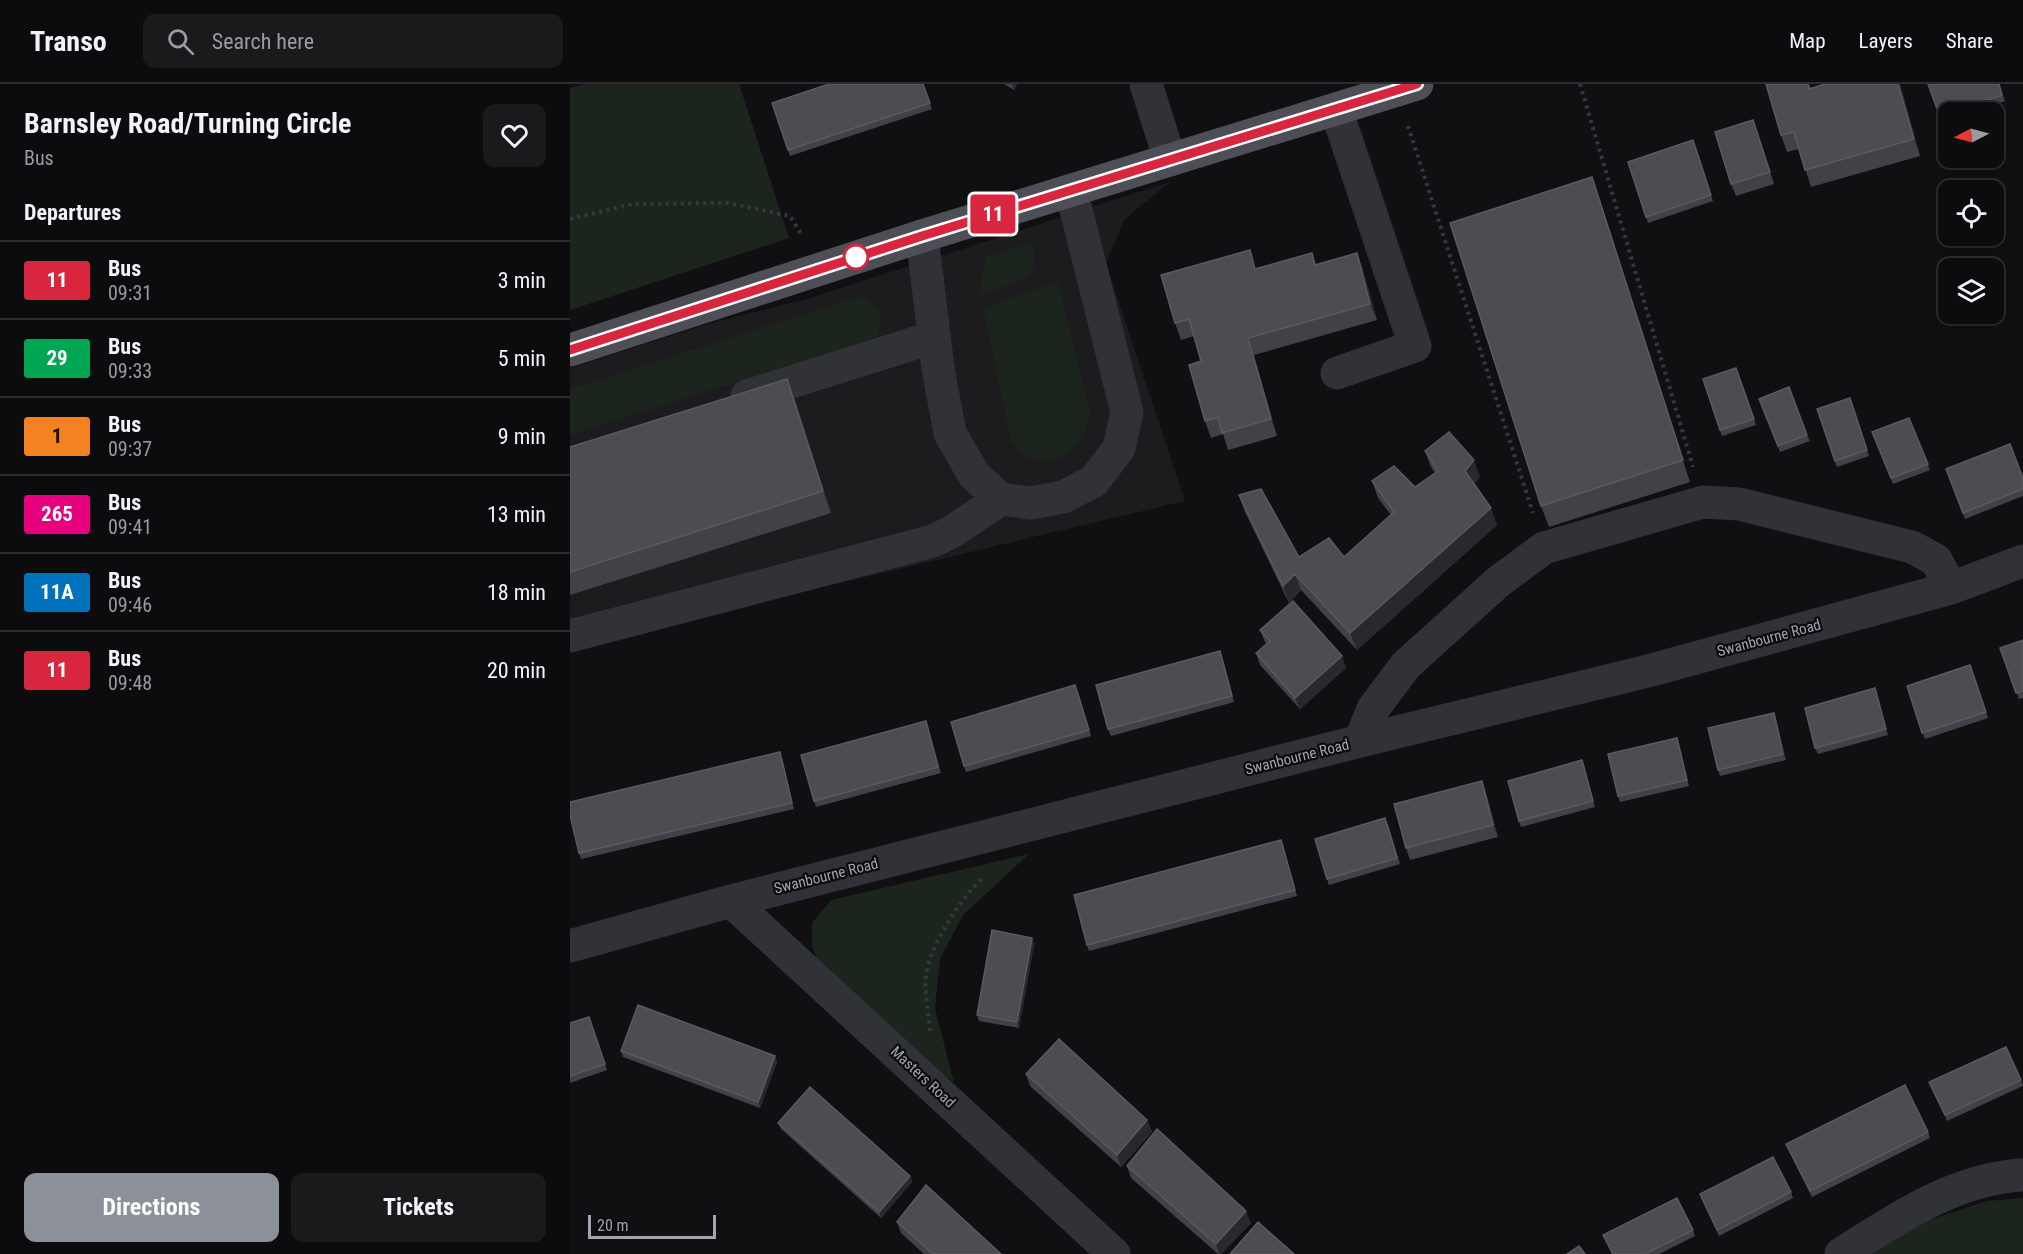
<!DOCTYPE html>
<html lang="en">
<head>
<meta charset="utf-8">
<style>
  :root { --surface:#0c0c0e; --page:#1a1a1c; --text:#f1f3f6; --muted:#9a9b9e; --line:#2c2c2e; --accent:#8c9099 }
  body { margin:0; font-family:"Roboto Condensed",sans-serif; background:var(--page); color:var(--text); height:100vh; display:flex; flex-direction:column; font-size:22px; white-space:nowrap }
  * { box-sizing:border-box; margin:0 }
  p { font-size:20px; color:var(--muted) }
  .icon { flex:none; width:33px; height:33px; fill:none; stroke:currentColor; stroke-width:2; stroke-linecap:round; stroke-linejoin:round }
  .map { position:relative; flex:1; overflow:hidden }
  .panel { display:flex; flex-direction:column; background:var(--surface); width:570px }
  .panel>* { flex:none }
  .badge { padding:0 12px; border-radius:4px; font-size:21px; line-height:39px }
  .needle { width:39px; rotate:264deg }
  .fabs { position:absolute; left:1368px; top:18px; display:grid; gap:12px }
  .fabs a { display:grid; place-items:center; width:66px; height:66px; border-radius:12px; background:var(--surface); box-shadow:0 3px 9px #0003,0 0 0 2px var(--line); font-size:30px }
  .scale { position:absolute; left:18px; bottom:15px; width:128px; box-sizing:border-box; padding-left:6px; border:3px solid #a1a5b3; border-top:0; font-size:16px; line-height:21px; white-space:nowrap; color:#a1a5b3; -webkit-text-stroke:4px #0b0b0d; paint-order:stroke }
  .map>.badge { position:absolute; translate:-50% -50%; box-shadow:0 0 0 3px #fff }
  h2 { padding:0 24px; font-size:22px; line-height:54px }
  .round { display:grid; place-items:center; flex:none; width:63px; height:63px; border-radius:12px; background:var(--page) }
  .summary { display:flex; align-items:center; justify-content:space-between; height:102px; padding:0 24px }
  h1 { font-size:28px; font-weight:700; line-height:45px }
  .button { display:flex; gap:12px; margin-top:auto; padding:12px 24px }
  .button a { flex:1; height:69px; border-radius:12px; background:var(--accent); color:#fff; font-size:24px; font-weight:700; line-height:69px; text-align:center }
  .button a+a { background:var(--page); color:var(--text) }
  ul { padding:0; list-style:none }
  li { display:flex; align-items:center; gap:18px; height:78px; padding:0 24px; border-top:2px solid var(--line) }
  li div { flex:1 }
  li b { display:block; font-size:22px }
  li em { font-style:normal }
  li .badge { min-width:66px; font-weight:700; text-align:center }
  header { display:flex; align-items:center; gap:36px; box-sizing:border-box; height:84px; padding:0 30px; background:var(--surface); border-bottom:2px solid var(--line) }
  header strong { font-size:28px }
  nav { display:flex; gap:33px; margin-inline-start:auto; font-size:21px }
  .search { width:420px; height:54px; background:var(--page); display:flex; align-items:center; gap:15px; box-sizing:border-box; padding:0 21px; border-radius:12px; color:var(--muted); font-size:22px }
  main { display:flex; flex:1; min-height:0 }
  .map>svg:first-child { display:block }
</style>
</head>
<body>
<header>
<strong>Transo</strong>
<div class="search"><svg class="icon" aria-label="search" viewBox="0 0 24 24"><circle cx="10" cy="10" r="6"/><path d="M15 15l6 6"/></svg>Search here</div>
<nav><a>Map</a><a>Layers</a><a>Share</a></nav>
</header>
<main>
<section class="panel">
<div class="summary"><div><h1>Barnsley Road/Turning Circle</h1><p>Bus</p></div><a class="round"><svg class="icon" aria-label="heart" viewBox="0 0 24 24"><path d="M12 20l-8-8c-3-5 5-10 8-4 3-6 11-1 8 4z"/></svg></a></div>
<h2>Departures</h2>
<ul>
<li><span class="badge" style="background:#d7263d;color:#fff">11</span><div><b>Bus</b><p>09:31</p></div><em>3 min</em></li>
<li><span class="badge" style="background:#00a651;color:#fff">29</span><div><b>Bus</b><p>09:33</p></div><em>5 min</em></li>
<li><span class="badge" style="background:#f58220;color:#111">1</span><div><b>Bus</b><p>09:37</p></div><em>9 min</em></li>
<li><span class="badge" style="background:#e6007e;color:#fff">265</span><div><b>Bus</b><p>09:41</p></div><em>13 min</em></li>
<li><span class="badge" style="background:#0072bc;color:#fff">11A</span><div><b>Bus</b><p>09:46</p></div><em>18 min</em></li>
<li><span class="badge" style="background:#d7263d;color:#fff">11</span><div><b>Bus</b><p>09:48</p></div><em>20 min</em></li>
</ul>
<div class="button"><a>Directions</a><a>Tickets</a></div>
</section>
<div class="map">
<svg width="1453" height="1170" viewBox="0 0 1453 1170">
  <rect width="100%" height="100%" fill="#101012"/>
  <path fill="#1c1c1f" d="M600 98 555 135 536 179 615 417 0 563V284L138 240 240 214Z"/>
  <path fill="#1c241e" d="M15 0H169L219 154 0 226V4Z
    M463 158C464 171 467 183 458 194L411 211V196L416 173Z
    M488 197 520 330C516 342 513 355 504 364 491 377 466 383 452 370 447 367 444 360 441 355L413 224Z
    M290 212C310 221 316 233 306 254L0 351V305Z
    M459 770 393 831 370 875 365 924 384 999 251 886 242 862V839L261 816Z
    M1453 1114V1170H1297L1353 1138 1417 1117Z"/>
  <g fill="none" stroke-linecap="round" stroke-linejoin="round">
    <path stroke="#37383e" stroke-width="4" stroke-dasharray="3 4.5" stroke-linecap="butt" d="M1010 0 1123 383
      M838 42 963 429
      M0 135 62 120 157 119 220 132 232 151
      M360 947C359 932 354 905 356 891 360 861 390 816 412 794"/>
    <path stroke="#313237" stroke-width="33" d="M576 0 600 76
      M766 25 845 262 767 289
      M352 152 368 284 380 349 404 391 431 415 460 419 493 413 524 397 549 364 557 328 501 106
      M177 312 364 253
      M0 552 363 457 383 447 431 415
      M790 657 803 625 836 581 928 498 974 464 1133 418 1169 420 1342 463 1366 476 1381 504
      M161 817 544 1170
      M0 862 161 817 790 657 1078 587 1381 504 1453 477
      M1271 1170C1326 1135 1386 1094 1453 1091"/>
    <path stroke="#4d4e56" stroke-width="33" d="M0 266 352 152 847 0"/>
  </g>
  <path fill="#414147" d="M353 0 362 25 220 72 202 19Z
    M434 0H447L444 6Z
    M1238 0H1239L1241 4 1330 0 1350 72 1241 103 1229 65 1217 68 1211 51Z
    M1358 0H1429L1435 17 1403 28H1378V37L1372 39Z
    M1187 47 1204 100 1166 112 1161 100Z
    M1123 56 1143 117 1078 139 1058 78Z
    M1022 93 1029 114 1120 398 979 443 971 422Z
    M742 169 746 181 787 169 793 186 807 236 684 271 707 352 658 366 653 350 641 354 635 337 631 277 624 252 611 256 605 239 686 185Z
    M1166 284 1186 341 1152 352 1133 295Z
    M1280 314 1299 372 1267 383 1247 325Z
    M1189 315 1237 351 1240 357 1210 368Z
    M225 316 261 429 0 511V363Z
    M1339 334 1360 386 1323 400 1302 348Z
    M855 367 910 393 904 400 927 441 787 566 731 506 719 519 675 428 669 411 729 473H774L821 431 808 414 802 397 845 403 865 389 861 383Z
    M1376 385 1453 394V412L1395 435Z
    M690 546 776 584 730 625 690 581 686 569 697 560 695 558Z
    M1453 556V614L1449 615 1430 564Z
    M652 573 664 618 541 652 538 645Z
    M1400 581 1418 634 1355 655 1337 602Z
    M1305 604 1318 651 1248 670 1245 664Z
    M508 607 521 652 396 688 394 682Z
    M1206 635 1216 676 1150 692 1148 686Z
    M358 643 371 689 246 723 244 717Z
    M1109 660 1119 702 1050 718 1048 712Z
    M210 668 224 725 11 775 9 769Z
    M1014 682 1025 723 951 743 949 737Z
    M912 697 916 709 928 753 840 776 836 764Z
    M818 740 830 780 759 801 757 795Z
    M713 762 727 812 519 867 517 861Z
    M462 854 464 860 449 944 409 937 407 931Z
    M19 933 37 986 0 999V939Z
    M51 967 205 972 207 978 190 1024 53 973Z
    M456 990 577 1036 582 1048 551 1083 460 1002Z
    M1451 996 1453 1002 1377 1037 1359 998Z
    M208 1039 340 1092 342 1098 311 1134 211 1045Z
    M1358 1048 1360 1054 1242 1113 1216 1060Z
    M557 1082 681 1139 651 1170H648L561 1094Z
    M1221 1108 1223 1114 1149 1152 1130 1110Z
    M327 1138 431 1170H354L331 1149Z
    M1123 1146 1125 1152 1089 1170H1042L1033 1151Z"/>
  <path fill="#29292d" d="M442 0H447L444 6Z
    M1328 0H1330L1350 72 1344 55Z
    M1022 93 1029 114 1120 398 1113 376Z
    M787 169 793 186 807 236 800 220Z
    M678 254 684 271 707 352 701 335Z
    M217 295 225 316 261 429 253 407Z
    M904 376 910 393 901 404 895 387Z
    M921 424 927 441 787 566 780 549Z
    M725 490 731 506 719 519 713 502Z
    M772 572 776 584 730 625 725 614Z
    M1204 629 1206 635 1216 676 1213 670Z
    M1107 654 1109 660 1119 702 1117 696Z
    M210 668 212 674 224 725 222 719Z
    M912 697 916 709 928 753 923 741Z
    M462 854 464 860 449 944 447 938Z
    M205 972 207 978 190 1024 188 1018Z
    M577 1036 582 1048 551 1083 547 1071Z
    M340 1092 342 1098 311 1134 309 1128Z
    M676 1127 681 1139 651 1170H649L646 1160Z"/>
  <path fill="#4c4c53" stroke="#595a62" stroke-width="1.5" d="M259 0H353L360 19 218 66 202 19Z
    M1196 0H1238L1239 5 1255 0H1328L1344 55 1235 86 1224 48 1211 51Z
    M1358 0H1429L1432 11 1384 28H1378V30L1370 33Z
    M1183 36 1200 88 1161 100 1145 48Z
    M1123 56 1141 111 1076 133 1058 78Z
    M1022 93 1113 376 971 422 880 139Z
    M680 166 685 185 742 169 745 181 787 169 800 220 678 254 701 335 652 349 648 333 635 337 619 281 631 277 619 235 605 239 591 191Z
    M1166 284 1184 335 1150 346 1133 295Z
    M217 295 253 407 0 488V363Z
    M1219 303 1237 351 1208 362 1189 315Z
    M1280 314 1297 366 1265 377 1247 325Z
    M1339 334 1358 380 1321 394 1302 348Z
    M879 348 904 376 895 387 921 424 780 549 725 490 713 502 669 411 691 405 729 473 759 454 774 473 824 428 802 397 824 382 845 403 868 387 855 367Z
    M1440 360 1453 394V405L1393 429 1376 385Z
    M723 517 772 572 725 614 686 569 700 557 690 546Z
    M1453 556V607L1446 609 1430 564Z
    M650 567 662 612 538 645 526 601Z
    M1400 581 1416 628 1352 649 1337 602Z
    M505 601 519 646 394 682 381 638Z
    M1305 604 1316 645 1245 664 1235 624Z
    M1204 629 1213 670 1148 686 1138 644Z
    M356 637 368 683 244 717 231 671Z
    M1107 654 1117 696 1048 712 1038 670Z
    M210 668 222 719 9 769 0 731V718Z
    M1012 676 1023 717 949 737 938 697Z
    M912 697 923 741 836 764 824 720Z
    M815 734 827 774 757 795 745 755Z
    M711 756 725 806 517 861 504 811Z
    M422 846 462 854 447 938 407 931Z
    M68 921 205 972 188 1018 51 967Z
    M19 933 35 980 0 992V939Z
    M489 955 577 1036 547 1071 456 990Z
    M1436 963 1451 996 1375 1031 1359 998Z
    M1335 1001 1358 1048 1240 1107 1216 1060Z
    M240 1003 340 1092 309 1128 208 1039Z
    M587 1045 676 1127 646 1160 557 1082Z
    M1203 1073 1221 1108 1147 1146 1130 1110Z
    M356 1101 431 1170H363L327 1138Z
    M1107 1114 1123 1146 1075 1170H1043L1033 1151Z
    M688 1138 724 1170H660Z
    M1009 1162 1015 1170H997Z"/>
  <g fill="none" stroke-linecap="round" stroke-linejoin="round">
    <defs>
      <path id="line" d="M0 266 352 152 847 0"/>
    </defs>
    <use href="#line" stroke="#fff" stroke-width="14"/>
    <use href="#line" stroke="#d7263d" stroke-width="9"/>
  </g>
  <circle fill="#fff" stroke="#d7263d" stroke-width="3" cx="286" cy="173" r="12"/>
  <g text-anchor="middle" stroke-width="4.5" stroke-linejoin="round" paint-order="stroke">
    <g font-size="15" fill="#a1a5b3" stroke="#0b0b0d">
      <text transform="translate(1199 554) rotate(-15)" y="5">Swanbourne Road</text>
      <text transform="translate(727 673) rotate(-14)" y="5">Swanbourne Road</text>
      <text transform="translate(256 792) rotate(-14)" y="5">Swanbourne Road</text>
      <text transform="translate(353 993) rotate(43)" y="5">Masters Road</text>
    </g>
  </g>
</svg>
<div class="fabs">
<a><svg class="needle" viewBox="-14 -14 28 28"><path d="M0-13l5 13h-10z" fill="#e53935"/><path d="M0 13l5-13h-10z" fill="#9a9b9e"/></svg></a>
<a><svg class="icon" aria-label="locate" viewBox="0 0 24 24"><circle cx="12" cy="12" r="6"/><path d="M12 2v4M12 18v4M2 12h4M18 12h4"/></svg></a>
<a><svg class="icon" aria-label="layers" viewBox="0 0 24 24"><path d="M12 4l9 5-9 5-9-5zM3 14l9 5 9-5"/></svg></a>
</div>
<div class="scale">20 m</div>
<b class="badge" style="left:423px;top:130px;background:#d7263d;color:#fff">11</b>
</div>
</main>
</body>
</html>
